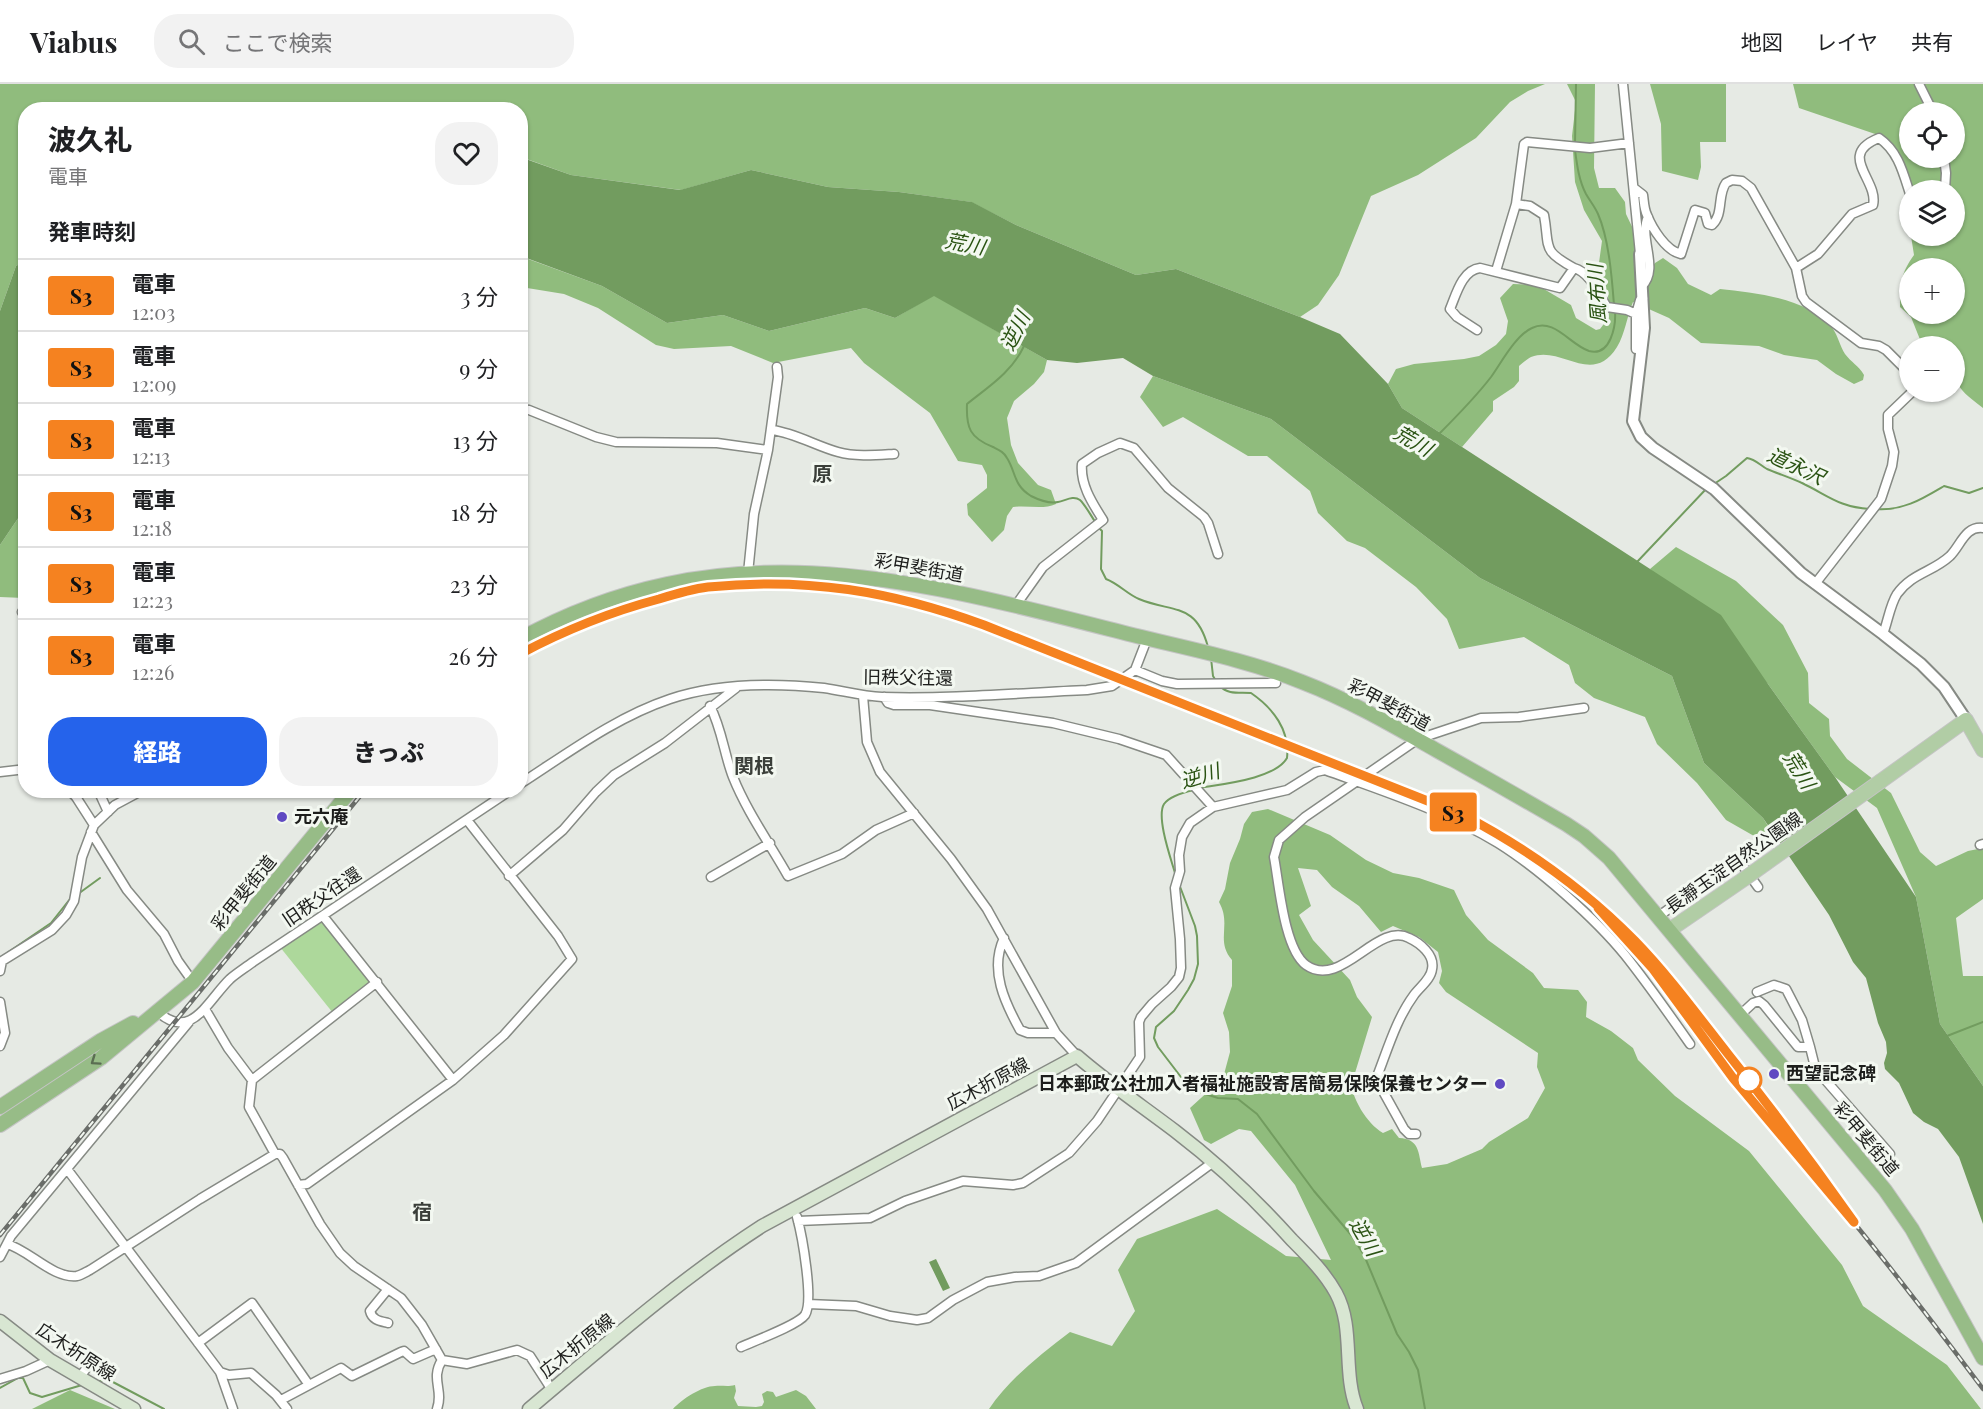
<!DOCTYPE html>
<html lang="ja">
<head>
<meta charset="utf-8">
<style>
  :root { --surface:#fff; --page:#f2f2f2; --text:#202124; --muted:#757577; --line:#e0e0e0; --accent:#2563eb }
  body { margin:0; font-family:"Playfair Display","Noto Sans JP",serif; background:var(--page); color:var(--text); height:100vh; display:flex; flex-direction:column; font-size:22px; white-space:nowrap }
  * { box-sizing:border-box; margin:0 }
  p { font-size:20px; color:var(--muted) }
  .icon { flex:none; width:33px; height:33px; fill:none; stroke:currentColor; stroke-width:2; stroke-linecap:round; stroke-linejoin:round }
  .map { position:relative; flex:1; overflow:hidden }
  .drawer { position:absolute; left:18px; top:18px; width:510px; height:696px; display:flex; flex-direction:column; background:var(--surface); border-radius:24px; box-shadow:0 2px 4px #0004 }
  .drawer>* { flex:none }
  .badge { padding:0 12px; border-radius:4px; font-size:21px; line-height:39px }
  .controls { position:absolute; left:1899px; top:18px; display:grid; gap:12px }
  .controls a { display:grid; place-items:center; width:66px; height:66px; border-radius:50%; background:var(--surface); box-shadow:0 2px 4px #0004; font-size:30px }
  .map>.badge { position:absolute; translate:-50% -50%; box-shadow:0 0 0 3px #fff }
  h2 { padding:0 30px; font-size:22px; line-height:54px }
  .round { display:grid; place-items:center; flex:none; width:63px; height:63px; border-radius:24px; background:var(--page) }
  .head { display:flex; align-items:center; justify-content:space-between; height:102px; padding:0 30px }
  h1 { font-size:28px; font-weight:800; line-height:45px }
  .primary-button { display:flex; gap:12px; margin-top:auto; padding:12px 30px }
  .primary-button a { flex:1; height:69px; border-radius:24px; background:var(--accent); color:#fff; font-size:24px; font-weight:800; line-height:69px; text-align:center }
  .primary-button a+a { background:var(--page); color:var(--text) }
  ul { padding:0; list-style:none }
  li { display:flex; align-items:center; gap:18px; height:72px; padding:0 30px; border-top:2px solid var(--line) }
  li div { flex:1 }
  li b { display:block; font-size:22px }
  li em { font-style:normal }
  li .badge { min-width:66px; font-weight:700; text-align:center }
  header { display:flex; align-items:center; gap:36px; box-sizing:border-box; height:84px; padding:0 30px; background:var(--surface); border-bottom:2px solid var(--line) }
  header strong { font-size:28px }
  nav { display:flex; gap:33px; margin-inline-start:auto; font-size:21px }
  .search { width:420px; height:54px; background:var(--page); display:flex; align-items:center; gap:15px; box-sizing:border-box; padding:0 21px; border-radius:24px; color:var(--muted); font-size:22px }
  .map>svg:first-child { display:block }
</style>
</head>
<body>
<header>
<strong>Viabus</strong>
<div class="search"><svg class="icon" aria-label="search" viewBox="0 0 24 24"><circle cx="10" cy="10" r="6"/><path d="M15 15l6 6"/></svg>ここで検索</div>
<nav><a>地図</a><a>レイヤ</a><a>共有</a></nav>
</header>
<div class="map">
<svg width="1983" height="1325" viewBox="0 0 1983 1325">
  <rect width="100%" height="100%" fill="#e6eae4"/>
  <path fill="#add89b" d="M323 836 372 898 333 929 280 863Z"/>
  <path fill="#90bc7d" fill-rule="evenodd" d="M0 0H1545L1528 7 1510 18 1476 54 1418 91 1371 112 1339 191 1318 221 1300 233 1176 185 1136 191 1016 141 971 118 899 108 828 103 751 86 681 106 571 91 521 73 520 26H26L25 177 16 182 0 227Z
    M1567 0H1595L1594 84 1599 104H1615L1625 118 1626 130 1635 149 1647 190 1655 179 1663 174 1677 184 1688 200 1711 211 1720 205C1756 209 1809 214 1833 245 1838 252 1840 262 1845 270 1851 278 1859 282 1864 291L1863 296 1854 300 1836 290 1817 276 1784 271 1759 262 1701 259 1669 234 1633 218C1627 232 1625 250 1617 263 1592 303 1562 261 1531 273 1527 275 1523 279 1519 282V297L1514 303 1493 317V327L1462 363 1402 324 1388 300 1396 285 1414 280 1464 275 1479 272 1496 261 1506 250 1508 237 1500 214 1513 200 1537 201 1571 221 1576 234 1596 246 1600 245 1609 233 1608 211 1598 186 1602 157 1584 126 1575 98 1572 52 1576 18Z
    M1650 0H1726V58H1700L1701 83 1698 96 1662 87 1661 40Z
    M1793 0H1983V324C1952 300 1955 301 1954 262H1928L1921 258 1911 233 1900 223C1901 200 1900 190 1914 171L1911 152H1954V106H1913L1881 52 1799 24ZM1910 28H1954V74H1910ZM1910 184H1954V230H1910Z
    M520 172 602 202 667 239 723 231 769 247 865 224 895 234 934 211 1047 276 1044 288 1034 300 1014 317 1007 334 1011 361 1018 379 1038 401 1051 406 1056 420C1043 426 1028 421 1013 423L1007 432 1004 446 992 458 968 431 967 420 987 404V391L982 381 958 377 930 329 864 279 851 264 773 279 731 262 674 265 656 261 598 224 564 210 521 203Z
    M1153 292 1271 335 1480 494 1672 592 1704 679 1763 734 1775 753 1761 756 1726 736 1697 699 1657 660 1645 633 1594 614 1575 599 1569 581 1524 553 1459 565 1447 535 1416 503 1365 464 1347 457 1318 429 1310 407 1267 372H1248L1183 333 1163 343 1140 313Z
    M25 424V511L24 514 0 513V461Z
    M1676 463 1736 497 1783 541 1808 589 1809 619 1829 635 1830 652 1847 675 1891 709 1920 768 1936 782 1968 767 1983 764V815L1956 834 1963 892H1983V1002L1940 940 1916 813 1877 724 1835 693 1768 600 1650 485Z
    M1268 725 1330 751 1366 776 1393 789 1419 794 1454 806 1466 831 1488 856 1533 889 1544 904 1578 906 1587 918 1586 933 1611 947 1633 964 1638 976 1675 1012 1749 1067 1842 1181 1863 1222 1947 1281 1981 1325H989C1010 1294 1040 1271 1070 1248L1112 1262 1135 1227 1118 1186 1137 1155 1217 1125 1286 1172 1331 1176 1295 1101 1251 1047 1239 1045 1211 1060 1204 1056 1190 1024 1223 994 1230 968 1229 948 1223 929 1232 902V876C1215 856 1232 841 1219 818L1225 805 1230 779 1240 755 1244 740 1252 728ZM1298 784 1317 786 1332 803 1359 822 1381 848 1393 842 1419 853 1438 868 1442 887 1439 899 1446 908 1538 969 1537 983 1545 1004 1528 1034 1489 1058 1482 1065 1447 1080 1422 1084C1418 1069 1420 1055 1399 1054L1392 1045 1383 1049C1366 1039 1352 1014 1350 995L1355 989 1372 933 1357 913 1350 896 1313 856 1299 831 1311 822Z
    M735 1301 736 1307 734 1314 738 1322 756 1323 762 1322 764 1318 762 1310 767 1307 773 1308 776 1313 796 1306 806 1312 816 1325H673C682 1315 702 1302 715 1302 722 1301 727 1303 735 1301Z
    M70 1306 115 1325H32Z"/>
  <path fill="#729c5f" d="M520 73 571 91 680 106 751 86 828 103 899 108 972 118 1016 141 1136 191 1176 185 1300 233 1340 250 1388 300 1402 324 1721 531 1768 600 1835 693 1916 813 1940 940 1983 1002V1140L1959 1073 1938 1045 1924 1038 1913 1029 1899 999 1885 985 1884 979 1887 969 1886 958 1878 939 1866 894 1853 878 1829 831 1763 734 1704 679 1672 592 1480 494 1271 335 1153 292 1123 274 1077 279 1047 276 934 212 895 234 865 224 769 247 723 231 667 239 602 202 521 172Z
    M25 177V424L0 461V227L16 182Z
    M936 1175 950 1204 943 1207 929 1178Z"/>
  <g fill="none" stroke-linecap="round" stroke-linejoin="round">
    <path stroke="#729c5f" stroke-width="2" d="M1575 60 1576 0
      M1575 66C1577 81 1579 97 1586 110 1590 117 1595 123 1598 130 1609 155 1612 195 1614 221
      M1024 262C1012 288 988 303 967 320 966 344 970 354 993 363 999 366 1004 368 1007 374 1016 388 1013 401 1031 412 1039 416 1049 420 1058 418 1065 417 1073 411 1080 416 1086 422 1091 432 1096 439
      M1438 351C1456 333 1475 314 1491 293 1501 279 1516 251 1532 244 1554 233 1570 261 1589 267 1611 273 1616 241 1615 227
      M1714 400 1726 392 1747 374C1755 375 1760 381 1767 385 1779 390 1791 394 1802 399 1829 412 1839 423 1870 425
      M1876 425C1903 427 1922 415 1944 402L1969 409 1983 404
      M1099 444 1102 447 1101 485 1106 495C1119 500 1127 510 1139 515 1173 529 1196 518 1208 563
      M1637 478 1707 404
      M1211 574 1213 592 1216 597
      M1199 704C1222 700 1275 695 1287 674 1290 646 1273 624 1251 609 1240 608 1228 611 1220 602
      M1175 789C1171 775 1156 733 1164 720 1170 712 1185 708 1194 706
      M1179 800 1195 842 1197 852 1198 880 1194 895 1188 906 1174 927 1156 943 1154 954 1158 963 1184 997 1199 1008 1218 1014 1238 1015 1257 1030 1314 1107 1352 1152 1364 1171 1397 1250 1409 1268 1418 1286 1425 1325
      M78 810 100 794
      M7 869 51 839 70 815
      M1947 952 1983 938
      M96 1297H111L164 1325
      M0 1304 18 1294H23L30 1309 42 1313 82 1301"/>
    <defs>
      <path id="minor" d="M1623 0 1640 170
        M1919 0 1933 28
        M1944 74 1946 89 1945 106
        M1634 104 1643 111C1644 118 1644 125 1647 131 1652 144 1666 167 1681 170L1695 126 1705 129 1708 140 1712 141C1724 130 1717 111 1726 99L1732 96 1742 97 1751 104 1796 184 1802 212 1806 218 1861 259 1879 262 1886 266 1910 290
        M1574 184C1590 188 1599 211 1607 223L1627 226 1636 230
        M1796 184 1818 170 1852 130 1873 121C1879 96 1836 71 1879 54 1898 67 1903 88 1910 110
        M1496 187 1516 120 1524 60 1527 58 1590 64 1629 59
        M1642 202C1660 184 1638 154 1648 133
        M1477 246 1457 233 1450 225C1456 211 1462 186 1480 184L1560 204 1574 184C1541 166 1550 164 1544 131L1530 122 1516 120
        M1636 265V230L1640 216 1643 214
        M520 325 529 326 596 353 616 358 717 359 768 366 754 430 748 489
        M772 346C795 349 816 362 838 368 856 373 877 371 894 370
        M768 366 778 293 777 283
        M1815 500 1881 415 1892 382 1894 368 1888 345V331L1912 308
        M1016 521 1043 483 1103 436C1093 420 1080 401 1082 380L1098 369 1120 359 1134 364 1168 404 1204 433 1208 439 1218 470
        M22 528 26 534
        M1883 550C1888 537 1890 521 1897 510 1912 489 1933 488 1950 472 1961 461 1965 442 1983 444
        M1135 586 1162 597 1177 600 1276 599
        M863 612 867 658 880 688 951 775 987 825 1056 949 1077 972
        M884 613 888 619 894 621H930L1053 639 1119 655 1166 671 1213 723 1287 706 1316 688 1325 686C1383 707 1445 727 1498 759 1538 784 1595 834 1625 871 1648 900 1669 930 1690 960
        M710 622C722 645 724 670 733 693 747 728 770 760 788 792L842 770 876 746 914 729
        M0 688 26 685
        M520 700C568 669 616 633 670 615 718 599 775 599 824 604 844 607 862 612 882 613 950 615 1019 609 1087 606L1112 602 1135 586 1147 555
        M69 706 76 713 94 741
        M98 706 108 728
        M91 748 127 806 164 850 178 877 193 898
        M1980 761 1983 760
        M1738 775 1758 803
        M509 792 563 746 596 708 614 691 665 659 736 604
        M711 793 770 759
        M323 832 453 996
        M1659 832 1753 764
        M1004 854C989 886 1005 919 1020 946L1028 949H1056
        M0 887 2 877 52 846 66 831 74 817 82 773 94 741 115 721 143 706
        M1757 908 1774 901 1786 905 1802 936 1810 963
        M0 918 5 949 0 962
        M205 925 228 964 252 996 249 1023 275 1070H280L283 1074 320 1140 340 1169 354 1182 401 1214 422 1241 442 1276
        M157 927C191 959 208 916 230 895 237 889 245 884 253 878L511 706
        M1740 931 1753 919 1759 917 1764 921 1798 963H1810L1815 983 1821 991 1890 1070
        M252 996 377 898
        M1416 1050H1409L1404 1045 1379 1000 1378 990C1388 964 1397 934 1414 911 1420 903 1431 895 1432 885 1435 871 1420 859 1409 854 1377 837 1341 906 1306 881 1284 865 1279 799 1274 773L1279 756 1305 733 1418 655 1481 634 1519 633 1584 624
        M67 1085 220 1288 233 1325
        M298 1101 307 1100 453 996 504 951 572 875 558 852 467 736
        M798 1137 870 1134 905 1117 963 1097 1013 1101 1023 1099 1069 1069 1097 1037 1140 973 1139 938 1141 933 1152 920 1171 903 1179 893 1181 884 1180 855 1175 804 1180 787 1179 771 1182 753 1190 739 1213 723
        M7 1160C29 1166 53 1195 77 1192 81 1191 86 1188 90 1186L200 1115 275 1070
        M0 1173 11 1152 189 938
        M808 1220 856 1222 890 1232 917 1236 928 1234 953 1216 987 1198 1015 1193 1039 1192 1076 1179 1212 1079
        M388 1239C380 1237 372 1236 370 1227L388 1205
        M595 1246 608 1245 621 1249
        M198 1259 252 1219 309 1301
        M741 1263C754 1257 798 1241 805 1231 814 1217 802 1151 797 1133
        M442 1276 467 1280 517 1266 530 1272 552 1306
        M220 1288 229 1291 251 1289 276 1311 287 1325
        M79 1294 92 1277
        M0 1295 26 1287 50 1276
        M281 1316 341 1284 352 1292 401 1268 404 1267 413 1275 436 1265
        M437 1325C444 1306 430 1295 442 1276"/>
      <path id="tertiary" d="M1640 170 1644 244 1633 337 1641 353 1653 364 1714 405 1801 489 1883 550 1921 580 1944 603 1966 636"/>
      <path id="secondary" d="M0 1237 50 1276 134 1325
        M529 1325C604 1262 680 1195 762 1142L1077 972C1108 999 1142 1022 1175 1047 1217 1079 1257 1117 1292 1156 1308 1172 1325 1189 1336 1209 1355 1244 1342 1288 1357 1325"/>
      <path id="primary" d="M1881 697 1966 636 1983 666
        M1671 845 1744 795"/>
      <path id="trunk" d="M520 555C720 446 902 492 1109 545 1173 562 1240 573 1302 598 1349 616 1392 641 1436 666 1479 690 1523 715 1566 740L1584 752 1609 774 1885 1106 1912 1145 1983 1274
        M0 1023 100 957 133 939
        M0 1041 101 974 193 898 351 706"/>
    </defs>
    <use href="#minor" stroke="#868a84" stroke-width="11"/>
    <use href="#tertiary" stroke="#868a84" stroke-width="14"/>
    <use href="#secondary" stroke="#868a84" stroke-width="15"/>
    <use href="#primary" stroke="#c4c4c4" stroke-width="16"/>
    <use href="#trunk" stroke="#c4c4c4" stroke-width="16"/>
    <use href="#minor" stroke="#fff" stroke-width="8"/>
    <use href="#tertiary" stroke="#fff" stroke-width="10"/>
    <use href="#secondary" stroke="#d8e6d2" stroke-width="12"/>
    <use href="#primary" stroke="#b1cda5" stroke-width="14"/>
    <use href="#trunk" stroke="#97bc87" stroke-width="14"/>
    <defs>
      <path id="rail" d="M520 570C565 545 610 528 659 515 675 510 692 505 708 503 765 498 823 499 880 510 916 517 950 529 984 541L1463 731C1536 769 1600 819 1652 884 1685 925 1713 970 1747 1011 1782 1055 1820 1096 1855 1140 1899 1194 1941 1249 1983 1305
        M1691 923 1809 1075
        M0 1151 365 706"/>
    </defs>
    <use href="#rail" stroke="#6a6d69" stroke-width="4.5"/>
    <use href="#rail" stroke="#f3f8f1" stroke-width="2" stroke-dasharray="7" stroke-linecap="butt"/>
    <defs>
      <path id="primary-bridge" d="M1744 795 1881 697"/>
    </defs>
    <use href="#primary-bridge" stroke="#c4c4c4" stroke-width="16" stroke-linecap="butt"/>
    <use href="#primary-bridge" stroke="#b1cda5" stroke-width="14"/>
  </g>
  <defs><path id="oneway-chevron" d="M-2-3.5L2.5 0L-2 3.5" fill="none" stroke-width="1.6" stroke-linecap="round" stroke-linejoin="round" transform="scale(1.5)"/></defs>
  <use stroke="#5a6d52" href="#oneway-chevron" transform="translate(95 977) rotate(145)"/>
  <g fill="none" stroke-linecap="round" stroke-linejoin="round">
    <defs>
      <path id="line" d="M520 570C565 546 610 528 659 515 675 510 692 505 708 503 807 493 891 507 984 541L1463 731C1526 764 1585 806 1635 857 1669 892 1698 932 1728 970 1772 1025 1814 1081 1854 1138L1733 994 1653 885 1598 824"/>
    </defs>
    <use href="#line" stroke="#fff" stroke-width="14"/>
    <use href="#line" stroke="#f58220" stroke-width="9"/>
  </g>
  <g fill="#604ac2" stroke="#f3f8f1" stroke-width="2">
    <circle cx="282" cy="733" r="6"/>
    <circle cx="1774" cy="990" r="6"/>
    <circle cx="1500" cy="1000" r="6"/>
  </g>
  <circle fill="#fff" stroke="#f58220" stroke-width="3" cx="1749" cy="996" r="12"/>
  <g text-anchor="middle" stroke-width="6" stroke-linejoin="round" paint-order="stroke">
    <g font-size="18" fill="#1d1e1c" stroke="#f3f8f1">
      <text transform="translate(919 484) rotate(10)" y="6">彩甲斐街道</text>
      <text transform="translate(908 594) rotate(1)" y="6">旧秩父往還</text>
      <text transform="translate(1389 621) rotate(28)" y="6">彩甲斐街道</text>
      <text transform="translate(1734 779) rotate(-35)" y="6">長瀞玉淀自然公園線</text>
      <text transform="translate(244 809) rotate(-51)" y="6">彩甲斐街道</text>
      <text transform="translate(322 813) rotate(-34)" y="6">旧秩父往還</text>
      <text transform="translate(988 1000) rotate(-28)" y="6">広木折原線</text>
      <text transform="translate(1866 1055) rotate(50)" y="6">彩甲斐街道</text>
      <text transform="translate(577 1262) rotate(-39)" y="6">広木折原線</text>
      <text transform="translate(76 1268) rotate(33)" y="6">広木折原線</text>
    </g>
    <g font-size="18" font-weight="bold" fill="#1d1e1c" stroke="#f3f8f1" text-anchor="start">
      <text x="294" y="739">元六庵</text>
      <text x="1786" y="996">西望記念碑</text>
      <text x="1488" y="1006" text-anchor="end">日本郵政公社加入者福祉施設寄居簡易保険保養センター</text>
    </g>
    <g font-size="20" font-style="italic" fill="#2a5313" stroke="#f3f8f1">
      <text transform="translate(965 160) rotate(11)" y="7">荒川</text>
      <text transform="translate(1597 210) rotate(-94)" y="7">風布川</text>
      <text transform="translate(1015 247) rotate(-63)" y="7">逆川</text>
      <text transform="translate(1413 357) rotate(30)" y="7">荒川</text>
      <text transform="translate(1796 382) rotate(25)" y="7">道永沢</text>
      <text transform="translate(1799 686) rotate(58)" y="7">荒川</text>
      <text transform="translate(1200 692) rotate(-17)" y="7">逆川</text>
      <text transform="translate(1365 1153) rotate(60)" y="7">逆川</text>
    </g>
    <g font-size="20" font-weight="bold" fill="#3b3f3a" stroke="#f3f8f1">
      <text x="822" y="397">原</text>
      <text x="754" y="689">関根</text>
      <text x="422" y="1135">宿</text>
    </g>
  </g>
</svg>
<div class="controls">
<a><svg class="icon" aria-label="locate" viewBox="0 0 24 24"><circle cx="12" cy="12" r="6"/><path d="M12 2v4M12 18v4M2 12h4M18 12h4"/></svg></a>
<a><svg class="icon" aria-label="layers" viewBox="0 0 24 24"><path d="M12 4l9 5-9 5-9-5zM3 14l9 5 9-5"/></svg></a>
<a>+</a>
<a>−</a>
</div>
<b class="badge" style="left:1453px;top:728px;background:#f58220;color:#111">S3</b>
<section class="drawer">
<div class="head"><div><h1>波久礼</h1><p>電車</p></div><a class="round"><svg class="icon" aria-label="heart" viewBox="0 0 24 24"><path d="M12 20l-8-8c-3-5 5-10 8-4 3-6 11-1 8 4z"/></svg></a></div>
<h2>発車時刻</h2>
<ul>
<li><span class="badge" style="background:#f58220;color:#111">S3</span><div><b>電車</b><p>12:03</p></div><em>3 分</em></li>
<li><span class="badge" style="background:#f58220;color:#111">S3</span><div><b>電車</b><p>12:09</p></div><em>9 分</em></li>
<li><span class="badge" style="background:#f58220;color:#111">S3</span><div><b>電車</b><p>12:13</p></div><em>13 分</em></li>
<li><span class="badge" style="background:#f58220;color:#111">S3</span><div><b>電車</b><p>12:18</p></div><em>18 分</em></li>
<li><span class="badge" style="background:#f58220;color:#111">S3</span><div><b>電車</b><p>12:23</p></div><em>23 分</em></li>
<li><span class="badge" style="background:#f58220;color:#111">S3</span><div><b>電車</b><p>12:26</p></div><em>26 分</em></li>
</ul>
<div class="primary-button"><a>経路</a><a>きっぷ</a></div>
</section>
</div>
</body>
</html>
